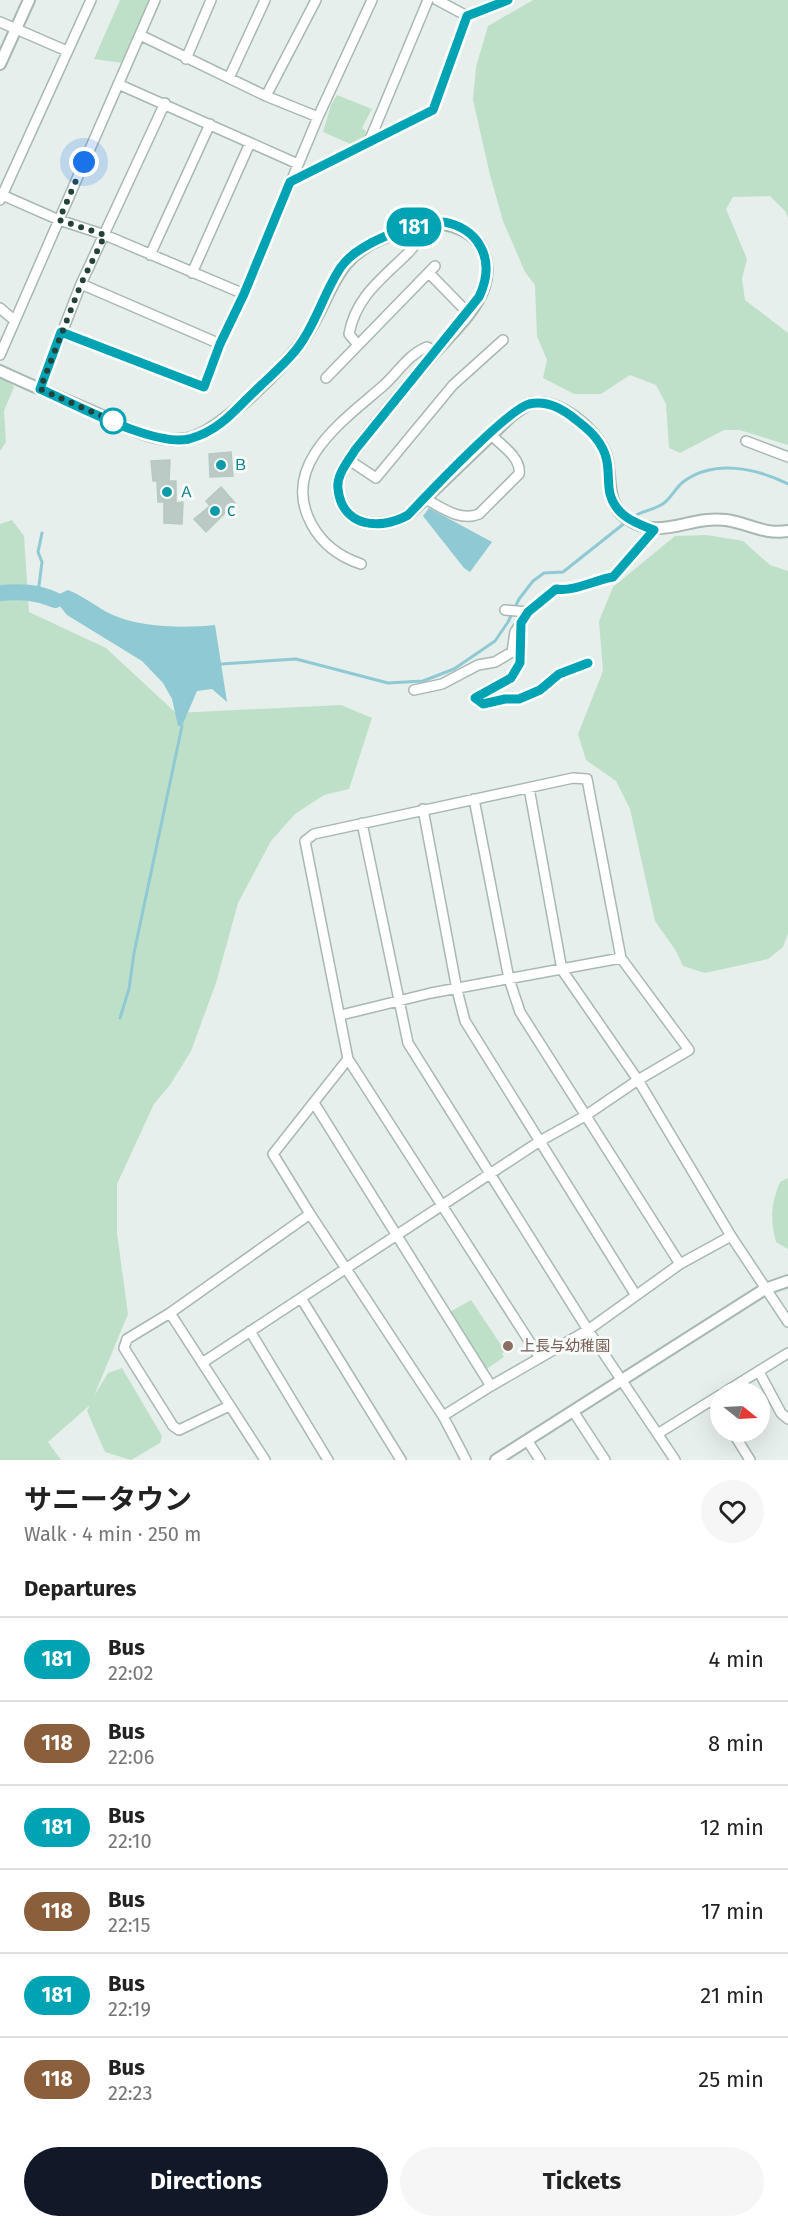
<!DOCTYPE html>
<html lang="en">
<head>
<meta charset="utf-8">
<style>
  :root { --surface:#fff; --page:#f6f6f6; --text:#222; --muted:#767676; --line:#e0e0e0; --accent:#111827 }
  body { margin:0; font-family:"Fira Sans","Noto Sans JP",sans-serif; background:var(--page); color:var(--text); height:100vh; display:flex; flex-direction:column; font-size:22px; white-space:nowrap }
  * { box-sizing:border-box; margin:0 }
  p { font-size:20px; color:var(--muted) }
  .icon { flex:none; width:33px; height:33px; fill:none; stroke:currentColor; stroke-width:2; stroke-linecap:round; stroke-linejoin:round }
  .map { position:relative; height:1460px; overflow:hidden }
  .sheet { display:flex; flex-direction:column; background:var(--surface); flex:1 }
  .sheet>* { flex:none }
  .badge { padding:0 12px; border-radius:20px; font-size:21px; line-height:39px }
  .needle { width:39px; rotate:108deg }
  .tools { position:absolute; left:710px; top:1382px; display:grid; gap:12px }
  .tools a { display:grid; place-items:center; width:60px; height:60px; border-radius:50%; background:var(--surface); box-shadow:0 6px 24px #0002; font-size:30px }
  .you { position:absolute; width:30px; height:30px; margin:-15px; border:4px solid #fff; border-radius:50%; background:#1a73e8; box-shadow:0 0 0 9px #1a73e833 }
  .map>.badge { position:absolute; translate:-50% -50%; box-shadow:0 0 0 3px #fff }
  h2 { padding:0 24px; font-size:22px; line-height:54px }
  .round { display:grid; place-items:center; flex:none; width:63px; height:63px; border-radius:32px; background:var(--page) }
  .head { display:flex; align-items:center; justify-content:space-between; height:102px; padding:0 24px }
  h1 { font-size:28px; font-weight:700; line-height:45px }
  .primary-button { display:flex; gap:12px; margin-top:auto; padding:12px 24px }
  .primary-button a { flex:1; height:69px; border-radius:36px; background:var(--accent); color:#fff; font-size:24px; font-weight:700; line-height:69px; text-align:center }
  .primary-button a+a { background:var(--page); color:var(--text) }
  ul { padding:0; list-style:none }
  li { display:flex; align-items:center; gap:18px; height:84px; padding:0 24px; border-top:2px solid var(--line) }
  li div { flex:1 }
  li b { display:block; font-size:22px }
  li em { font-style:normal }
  li .badge { min-width:66px; font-weight:700; text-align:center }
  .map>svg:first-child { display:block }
</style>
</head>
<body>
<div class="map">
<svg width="788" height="1460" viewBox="0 0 788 1460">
  <rect width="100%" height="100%" fill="#e6efeb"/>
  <path fill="#bfe0c8" d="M120 0H151L122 63 94 59Z
    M533 0H788V218L786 212 770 196 733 197 726 209 747 259 742 279 745 300 788 333V445L740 430H724L680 453 669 448 666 404 656 385 630 375 601 394H574L543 378 547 360 537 336 535 285 525 272 503 221 490 175 473 100 476 67 488 26Z
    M337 95 372 109 362 128 366 131 364 139 355 146 323 132 331 105Z
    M0 378 9 381 14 387 4 411 6 442 0 451Z
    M12 520 24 536 29 612 106 648 176 713 341 705 372 718 349 789 324 795 295 814 271 841 238 903 216 983 191 1051 170 1085 154 1104 117 1184V1233L128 1314 94 1396 108 1373 122 1368 162 1436 160 1443 131 1460 105 1452 87 1411 90 1405 48 1442 61 1460H0V524Z
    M707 535 743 541 770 565 788 571V933L783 947 768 959 705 973 683 966 676 951 655 921 630 809 616 781 586 760 578 734 603 671 599 621 613 587 675 536Z
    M788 1178V1249L776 1242C770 1220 771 1203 780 1182Z
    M471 1300 505 1351 502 1354 504 1357 485 1370 450 1312Z"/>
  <path fill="#8ec9d4" d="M429 508 492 542 470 572 464 568 423 516Z
    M68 590C86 597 97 608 113 615 141 628 186 628 215 625L227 702 212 689 197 691 182 726H178L172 699 163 683 142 661 67 615 55 600 57 595Z"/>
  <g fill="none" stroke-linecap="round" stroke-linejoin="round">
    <path stroke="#8ec9d4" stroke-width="3" d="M631 518C641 511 650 511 661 505 670 501 675 488 683 482 714 459 756 468 788 484
      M38 593 42 562 38 552 42 533
      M221 664 296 659 388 683 423 681 454 669 495 641 508 622 519 599 533 581 544 573 563 572 626 522
      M120 1018 129 989 134 953 182 726"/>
    <path stroke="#8ec9d4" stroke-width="16" d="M0 593C21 591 36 592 55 600"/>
  </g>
  <path fill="#bbcac4" stroke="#b8c9c2" stroke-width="1.5" d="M231 452 233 476 210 477 209 454Z
    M170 460 169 481H176V503L183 502 182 524 164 523V502H158L157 481H153L151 461Z
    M221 487 235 503 206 532 194 519 210 506 206 501Z"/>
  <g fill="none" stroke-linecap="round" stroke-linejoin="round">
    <defs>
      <path id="minor" d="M437 0 467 16 508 0
        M0 22 67 51
        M140 35 266 96 318 117
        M186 59 211 0
        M229 78 265 0
        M118 84 298 164
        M266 96 316 0
        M368 144 428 0
        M290 182 433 110 467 16
        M0 194 59 220 105 235 244 294
        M0 200 91 0
        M150 255 210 124
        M192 273 250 143
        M429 273 468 313
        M81 284 220 344
        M0 308 14 320
        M61 332 204 387 220 344 244 294 318 117 372 0
        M358 345 349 334C356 296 383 278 409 252L414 246 413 227
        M0 355 155 0
        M326 378 435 266
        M40 389 81 284 165 103
        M746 441 788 457
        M349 460 376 478 453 385 503 340
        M424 498C441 507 460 522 479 514L519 474C522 458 500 444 490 434
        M361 564C340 557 323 545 312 525 278 465 344 420 383 386 399 372 407 355 427 347L436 351
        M505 610 528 612 556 589C574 592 594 580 613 577L654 530
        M521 623 520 663 511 678 475 698 483 703 505 699H519L540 690 559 674 588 663
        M414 690 442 684 478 665 495 662 512 652 515 632 518 627
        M529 788 562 970 638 1080 731 1236 788 1322
        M474 799 509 979 520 1012 680 1264
        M423 809 457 990 465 1021 635 1294
        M362 823 408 1043 588 1330 675 1460
        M341 1015 431 993 621 958
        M348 1059 273 1154 310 1214 443 1416 466 1460
        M314 1103 491 1386
        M301 1298 540 1141 585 1116 638 1080 689 1050 621 958 587 779 573 778 314 834 305 841 348 1059 540 1358
        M170 1313 265 1460
        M250 1331 328 1460
        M202 1363 301 1298 401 1460
        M759 1372 781 1413 788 1419
        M725 1392 788 1353
        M712 1400 720 1413
        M229 1406 179 1430 173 1426 124 1348 127 1339 170 1313 310 1214
        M573 1411 605 1460
        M443 1416 491 1386 588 1330 680 1264 731 1236
        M732 1431 750 1460
        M659 1433 720 1395
        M527 1440 540 1460"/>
      <path id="tertiary" d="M0 64 29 0
        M0 371C30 385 61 398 91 411 121 424 153 444 186 439 217 435 288 364 305 337 334 293 332 257 388 236 416 225 442 216 469 234 486 245 490 269 484 287 476 311 452 333 435 352 408 384 381 417 355 450 348 462 336 475 338 489 342 527 380 531 408 515L510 417C516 413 523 406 529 404 558 397 595 428 605 453 613 474 604 501 625 517 659 543 688 515 726 520 748 523 764 535 788 531
        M496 1460 765 1289 788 1281"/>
    </defs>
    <use href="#minor" stroke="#a8b8b2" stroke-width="12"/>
    <use href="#tertiary" stroke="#a8b8b2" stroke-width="14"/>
    <use href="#minor" stroke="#fff" stroke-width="9"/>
    <use href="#tertiary" stroke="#fff" stroke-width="10"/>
  </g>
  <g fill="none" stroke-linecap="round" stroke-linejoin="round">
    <defs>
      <path id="line" d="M508 0 467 16 433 110 290 182 244 294 220 344 204 387 61 332 40 389C75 404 153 447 189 439 200 436 212 430 221 423 233 414 243 402 254 392 272 374 294 357 306 335 319 314 327 287 341 267 358 243 410 224 438 222 452 221 469 230 477 241 490 259 488 278 479 297L355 450C348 462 336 475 338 489 342 527 380 531 408 515 428 494 507 410 529 404 546 400 563 409 575 419 588 429 599 438 605 454 610 467 607 481 610 494 616 516 635 523 654 530L613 577C594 580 574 592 556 589L528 612 521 623 520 663 511 678 475 698 483 704 505 699H519L540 690 559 674 588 663"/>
    </defs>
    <use href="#line" stroke="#fff" stroke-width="14"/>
    <use href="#line" stroke="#00a3b4" stroke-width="9"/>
    <path stroke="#24423a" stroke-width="6" stroke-dasharray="0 10.8" d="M84 162 59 220 105 235 81 284 40 389 113 421"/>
  </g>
  <circle fill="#fff" stroke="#00a3b4" stroke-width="3" cx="113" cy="421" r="12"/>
  <g fill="#0f9aa8" stroke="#f7fbf9" stroke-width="2">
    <circle cx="221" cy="465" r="6"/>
    <circle cx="167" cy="492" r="6"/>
    <circle cx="215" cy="511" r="6"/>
  </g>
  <circle fill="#8d6e63" stroke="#f7fbf9" stroke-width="2" cx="508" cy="1346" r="6"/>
  <g text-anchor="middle" stroke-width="6" stroke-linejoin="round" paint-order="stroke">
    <g font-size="15" fill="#0d838f" stroke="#f7fbf9" text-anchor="start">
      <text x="233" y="470">Ｂ</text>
      <text x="179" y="497">Ａ</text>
      <text x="227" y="516">C</text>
    </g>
    <g font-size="15" fill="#785e54" stroke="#f7fbf9" text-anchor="start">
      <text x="520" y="1351">上長与幼稚園</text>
    </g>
  </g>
</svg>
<div class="tools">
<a><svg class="needle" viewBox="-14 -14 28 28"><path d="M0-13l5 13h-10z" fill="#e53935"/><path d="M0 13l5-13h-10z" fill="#767676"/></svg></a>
</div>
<div class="you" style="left:84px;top:162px"></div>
<b class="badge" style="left:414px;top:227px;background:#00a3b4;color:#fff">181</b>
</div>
<section class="sheet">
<div class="head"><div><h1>サニータウン</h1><p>Walk · 4 min · 250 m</p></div><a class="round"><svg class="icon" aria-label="heart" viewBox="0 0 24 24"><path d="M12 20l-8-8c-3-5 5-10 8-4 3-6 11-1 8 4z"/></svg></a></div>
<h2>Departures</h2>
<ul>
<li><span class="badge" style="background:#00a3b4;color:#fff">181</span><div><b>Bus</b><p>22:02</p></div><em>4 min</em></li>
<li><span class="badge" style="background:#8b5e3c;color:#fff">118</span><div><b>Bus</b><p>22:06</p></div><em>8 min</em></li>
<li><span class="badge" style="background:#00a3b4;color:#fff">181</span><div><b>Bus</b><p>22:10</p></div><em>12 min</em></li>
<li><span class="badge" style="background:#8b5e3c;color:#fff">118</span><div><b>Bus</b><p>22:15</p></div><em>17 min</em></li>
<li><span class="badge" style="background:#00a3b4;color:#fff">181</span><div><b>Bus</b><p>22:19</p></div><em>21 min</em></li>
<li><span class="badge" style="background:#8b5e3c;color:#fff">118</span><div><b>Bus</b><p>22:23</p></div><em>25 min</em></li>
</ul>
<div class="primary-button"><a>Directions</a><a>Tickets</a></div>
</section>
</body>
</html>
